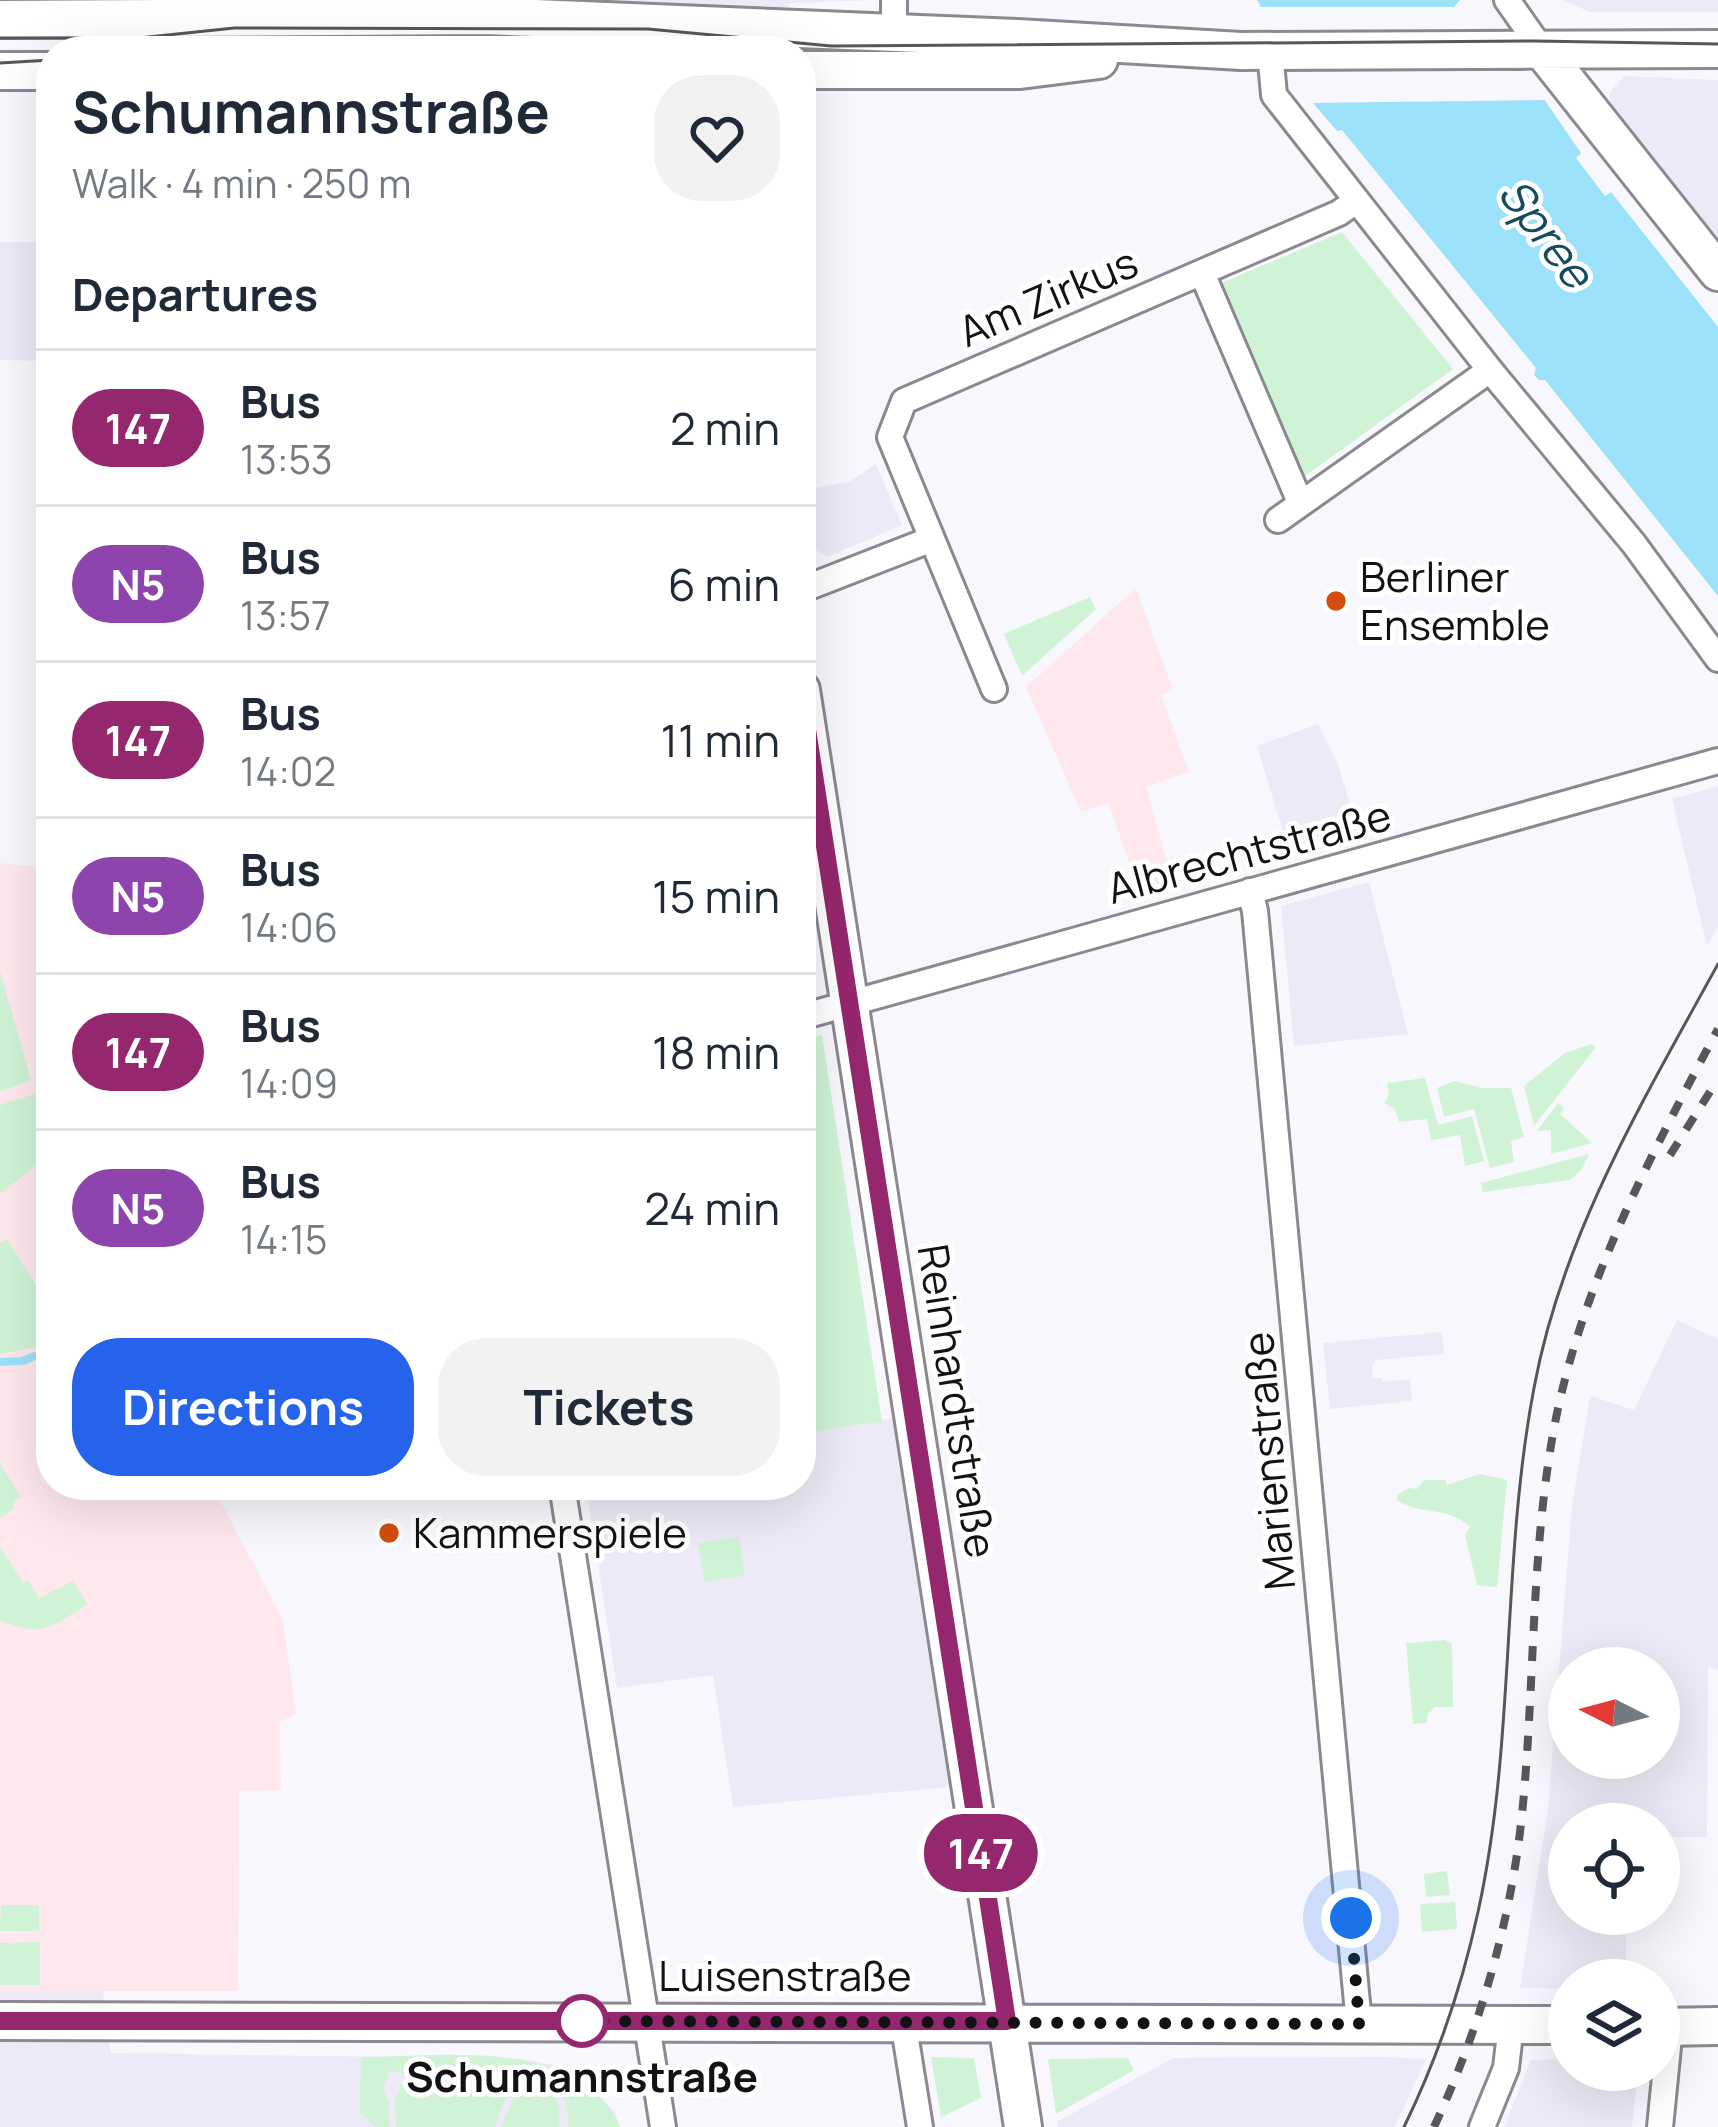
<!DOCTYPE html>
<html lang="en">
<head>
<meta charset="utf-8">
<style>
  :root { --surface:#fff; --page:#f2f2f3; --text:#1f2937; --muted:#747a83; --line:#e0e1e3; --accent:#2563eb }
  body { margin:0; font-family:Manrope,sans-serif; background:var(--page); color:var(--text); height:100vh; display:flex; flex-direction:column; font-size:45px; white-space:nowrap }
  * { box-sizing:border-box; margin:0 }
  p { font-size:39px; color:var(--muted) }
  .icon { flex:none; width:66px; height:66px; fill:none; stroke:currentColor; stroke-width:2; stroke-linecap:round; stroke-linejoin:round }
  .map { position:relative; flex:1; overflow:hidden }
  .side { position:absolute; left:36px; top:36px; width:780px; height:1464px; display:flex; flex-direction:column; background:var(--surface); border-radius:48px; box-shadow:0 12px 48px #0002 }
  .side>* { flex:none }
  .badge { padding:0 24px; border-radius:39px; font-size:42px; line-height:78px }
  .needle { width:78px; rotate:276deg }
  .fabs { position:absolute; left:1548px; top:1647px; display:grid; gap:24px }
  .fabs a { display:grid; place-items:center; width:132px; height:132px; border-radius:50%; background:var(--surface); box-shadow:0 12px 48px #0002; font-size:60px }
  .you { position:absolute; width:60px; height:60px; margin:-30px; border:9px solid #fff; border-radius:50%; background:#1a73e8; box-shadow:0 0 0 18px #1a73e833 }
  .map>.badge { position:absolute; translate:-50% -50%; box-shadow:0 0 0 6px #fff }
  h2 { padding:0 36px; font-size:45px; line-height:108px }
  .round { display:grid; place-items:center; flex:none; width:126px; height:126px; border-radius:48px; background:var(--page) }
  .overview { display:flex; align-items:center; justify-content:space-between; height:204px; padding:0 36px }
  h1 { font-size:57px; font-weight:700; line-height:90px }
  .cta { display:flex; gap:24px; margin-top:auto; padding:24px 36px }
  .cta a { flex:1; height:138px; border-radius:48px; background:var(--accent); color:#fff; font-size:48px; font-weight:700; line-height:138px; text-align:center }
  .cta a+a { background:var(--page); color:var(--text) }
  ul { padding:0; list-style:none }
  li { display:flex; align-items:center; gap:36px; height:156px; padding:0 36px; border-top:3px solid var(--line) }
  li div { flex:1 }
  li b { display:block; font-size:45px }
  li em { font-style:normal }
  li .badge { min-width:132px; font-weight:700; text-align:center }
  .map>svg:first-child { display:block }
</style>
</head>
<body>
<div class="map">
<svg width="1718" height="2127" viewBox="0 0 1718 2127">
  <rect width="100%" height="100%" fill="#f9f7fe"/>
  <path fill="#ede9f6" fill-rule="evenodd" d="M502 0H879L791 3 782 13Z
    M1563 0H1718V12H1589Z
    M1624 76 1718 80V247L1611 110 1609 93Z
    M0 242H51V361L0 360Z
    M876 464 902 525 827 557 813 548 804 490 849 482Z
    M1318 724 1338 764 1360 838 1291 858 1257 746Z
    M1718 786V927L1707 946 1672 799Z
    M1369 882 1408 1034 1294 1046 1281 906Z
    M1677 1320 1718 1339V1670L1708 1667 1707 1837H1659V1824H1569V1914H1626V1980H1569V1989L1520 1988 1548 1809 1572 1506 1590 1396 1634 1410ZM1569 1668H1659V1758H1569Z
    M1442 1332 1444 1354 1376 1360 1372 1365 1373 1378H1382L1383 1382 1410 1379 1412 1401 1330 1409 1323 1343Z
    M893 1418 950 1787 733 1807 713 1675 617 1688 586 1485H801V1432Z
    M0 1991H103L111 2053 522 2059 554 2065 590 2086 615 2113 620 2127H0Z
    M1383 2057 1426 2059 1395 2127H1058L1057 2122 1173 2058Z
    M1569 2059V2070H1638L1632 2127H1504L1531 2060Z"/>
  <path fill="#fee8ee" d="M1136 588 1173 690 1161 695 1189 772 1146 787 1175 890 1143 899 1108 803 1081 812 1026 687Z
    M51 855V1485H212L283 1620 296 1714 280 1722 281 1790 239 1791 238 1991H0V863L40 867Z"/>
  <path fill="#cff3d4" d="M1342 232 1453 369 1301 479 1219 284Z
    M1090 597 1096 609 1022 676 1004 634Z
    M0 971 31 1080 0 1092Z
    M822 1035 882 1421 801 1434V1040Z
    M1591 1044 1596 1047 1534 1126 1524 1086 1565 1053Z
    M1425 1078 1438 1125 1472 1116 1484 1161 1465 1166 1460 1135 1431 1140 1427 1119 1399 1122 1395 1109 1384 1103 1389 1094 1387 1083Z
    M1455 1081 1481 1088H1511L1524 1137 1511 1141 1514 1162 1490 1168 1474 1109 1444 1117 1437 1088Z
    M35 1094 51 1153 0 1194V1105Z
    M1558 1103 1564 1108 1560 1114 1592 1143 1551 1154V1130L1537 1131Z
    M1589 1154 1582 1169 1570 1180 1483 1192 1481 1183Z
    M7 1239 42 1295 51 1290V1344L0 1354V1243Z
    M0 1463 21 1497 13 1502 15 1508 0 1518Z
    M1480 1474 1507 1480 1497 1587 1477 1585 1465 1535 1470 1527C1445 1504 1423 1517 1397 1500L1398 1494 1409 1488 1417 1489 1424 1480H1446L1447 1485Z
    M739 1537 745 1576 705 1582 698 1543Z
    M0 1546 23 1583 28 1580 39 1598 73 1581 88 1604C52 1626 42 1639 0 1620Z
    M1445 1640 1452 1644 1453 1707H1435L1428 1714 1426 1723 1413 1724 1406 1643Z
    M1447 1871 1450 1895 1426 1897 1424 1874Z
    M1455 1902 1457 1929 1422 1932 1420 1904Z
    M1 1905H39V1931H0Z
    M40 1942V1985H0V1943Z
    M361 2057C442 2057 581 2035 620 2127H568C571 2086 541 2062 500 2071 484 2075 470 2086 454 2087 430 2090 412 2070 389 2072L383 2088 389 2103 390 2127H375L360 2113Z
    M931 2057 974 2058 981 2098 941 2117Z
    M1128 2058 1134 2070 1056 2114 1048 2059Z
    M503 2075 521 2079 504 2102 495 2127H396L395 2098 403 2082 448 2092Z
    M532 2080C557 2085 561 2104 559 2127H501L515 2096Z"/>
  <path fill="#9ce1fa" d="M1257 0H1476L1581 153 1576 158 1605 196 1611 192 1718 327V596L1545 380H1539L1534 375 1536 368 1342 130 1337 131 1313 103Z"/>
  <path fill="#f9f7fe" d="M1460 0H1483L1549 100 1306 103 1255 7H1454Z"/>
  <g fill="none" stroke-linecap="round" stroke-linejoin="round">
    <path stroke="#9ce1fa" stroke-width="8" d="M0 1362 22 1361 51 1350"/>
    <defs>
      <path id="street" d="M1507 0 1542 50
        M894 35V0
        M1270 51 1274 95 1490 370 1634 544 1718 659
        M1202 273 1300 502
        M1278 520 1490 370
        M801 590 932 539
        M994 689 890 437 904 401 1339 213 1356 201
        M1250 891 1255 911 1359 2024
        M801 1017 1718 761
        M562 1485 663 2127
        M903 2021 920 2127
        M1482 2127 1506 2068 1511 2025
        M1660 2127 1670 2027"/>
      <path id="secondary" d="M0 19 486 16 1018 38 1241 51 1718 49
        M1542 50 1718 272
        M801 70H1020L1099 60
        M0 71H51
        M801 690 1023 2127
        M0 2021 1569 2025
        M1659 2027 1718 2026"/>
    </defs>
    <use href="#street" stroke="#8b898f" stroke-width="30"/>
    <use href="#secondary" stroke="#8b898f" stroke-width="42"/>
    <use href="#street" stroke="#fff" stroke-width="24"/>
    <use href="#secondary" stroke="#fff" stroke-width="36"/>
    <path stroke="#57565a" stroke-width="3" d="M0 38H139L234 28 648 29 831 46 1535 41 1718 44
      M0 63 51 60
      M1404 2127C1437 2059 1462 1986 1478 1912 1516 1740 1501 1561 1534 1388 1562 1235 1644 1099 1718 964"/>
    <path stroke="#57565a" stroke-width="8" stroke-dasharray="15 15" stroke-linecap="butt" d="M1670 1155 1718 1079
      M1434 2127C1481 2026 1513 1915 1523 1804 1535 1677 1531 1548 1555 1423 1583 1281 1651 1155 1718 1029"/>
  </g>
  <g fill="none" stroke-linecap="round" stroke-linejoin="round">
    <defs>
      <path id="line" d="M0 2021H1007L801 691"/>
    </defs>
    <use href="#line" stroke="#fff" stroke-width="27"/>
    <use href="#line" stroke="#95276e" stroke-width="18"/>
    <path stroke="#121114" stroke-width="12" stroke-dasharray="0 21.6" d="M582 2021 1359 2024 1351 1918"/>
  </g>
  <g fill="#d34e0c" stroke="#fff" stroke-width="4.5">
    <circle cx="1336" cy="601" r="12"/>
    <circle cx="389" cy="1533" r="12"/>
  </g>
  <circle fill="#fff" stroke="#95276e" stroke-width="6" cx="582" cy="2021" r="24"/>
  <g text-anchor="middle" stroke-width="10" stroke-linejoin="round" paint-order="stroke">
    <g font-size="42" fill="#121114" stroke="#fff">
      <text transform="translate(1048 297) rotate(-23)" y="15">Am Zirkus</text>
      <text transform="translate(1249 852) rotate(-15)" y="15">Albrechtstraße</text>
      <text transform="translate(957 1401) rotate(81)" y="15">Reinhardtstraße</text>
      <text transform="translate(1269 1461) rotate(-95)" y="15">Marienstraße</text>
      <text x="785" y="1991">Luisenstraße</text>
    </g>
    <g font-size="42" fill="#121114" stroke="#fff" text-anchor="start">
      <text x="1360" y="592">Berliner<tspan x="1360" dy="48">Ensemble</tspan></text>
      <text x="413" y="1548">Kammerspiele</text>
    </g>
    <g font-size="42" font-weight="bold" fill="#121114" stroke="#fff">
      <text x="582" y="2092">Schumannstraße</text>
    </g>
    <g font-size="45" font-style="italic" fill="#134c5e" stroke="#fff">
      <text transform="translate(1546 233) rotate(53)" y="16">Spree</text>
    </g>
  </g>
</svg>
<div class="fabs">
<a><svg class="needle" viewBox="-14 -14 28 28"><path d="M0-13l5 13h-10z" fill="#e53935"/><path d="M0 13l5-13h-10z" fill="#747a83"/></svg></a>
<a><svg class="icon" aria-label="locate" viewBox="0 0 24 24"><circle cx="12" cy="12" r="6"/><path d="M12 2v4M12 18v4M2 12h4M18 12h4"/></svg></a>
<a><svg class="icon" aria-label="layers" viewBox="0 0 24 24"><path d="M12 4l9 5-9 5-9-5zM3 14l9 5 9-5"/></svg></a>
</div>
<div class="you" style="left:1351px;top:1918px"></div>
<b class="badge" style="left:981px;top:1853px;background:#95276e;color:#fff">147</b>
<section class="side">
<div class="overview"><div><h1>Schumannstraße</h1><p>Walk · 4 min · 250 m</p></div><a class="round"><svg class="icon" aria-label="heart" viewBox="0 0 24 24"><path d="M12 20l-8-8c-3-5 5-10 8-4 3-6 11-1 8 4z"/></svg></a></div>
<h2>Departures</h2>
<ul>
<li><span class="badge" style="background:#95276e;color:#fff">147</span><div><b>Bus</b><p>13:53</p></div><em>2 min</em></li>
<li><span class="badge" style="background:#8e44ad;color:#fff">N5</span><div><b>Bus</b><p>13:57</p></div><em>6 min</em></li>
<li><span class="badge" style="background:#95276e;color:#fff">147</span><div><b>Bus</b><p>14:02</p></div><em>11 min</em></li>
<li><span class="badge" style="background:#8e44ad;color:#fff">N5</span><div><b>Bus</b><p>14:06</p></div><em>15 min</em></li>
<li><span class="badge" style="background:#95276e;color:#fff">147</span><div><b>Bus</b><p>14:09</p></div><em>18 min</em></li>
<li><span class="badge" style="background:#8e44ad;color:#fff">N5</span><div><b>Bus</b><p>14:15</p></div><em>24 min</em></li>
</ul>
<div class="cta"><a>Directions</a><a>Tickets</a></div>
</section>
</div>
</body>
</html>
